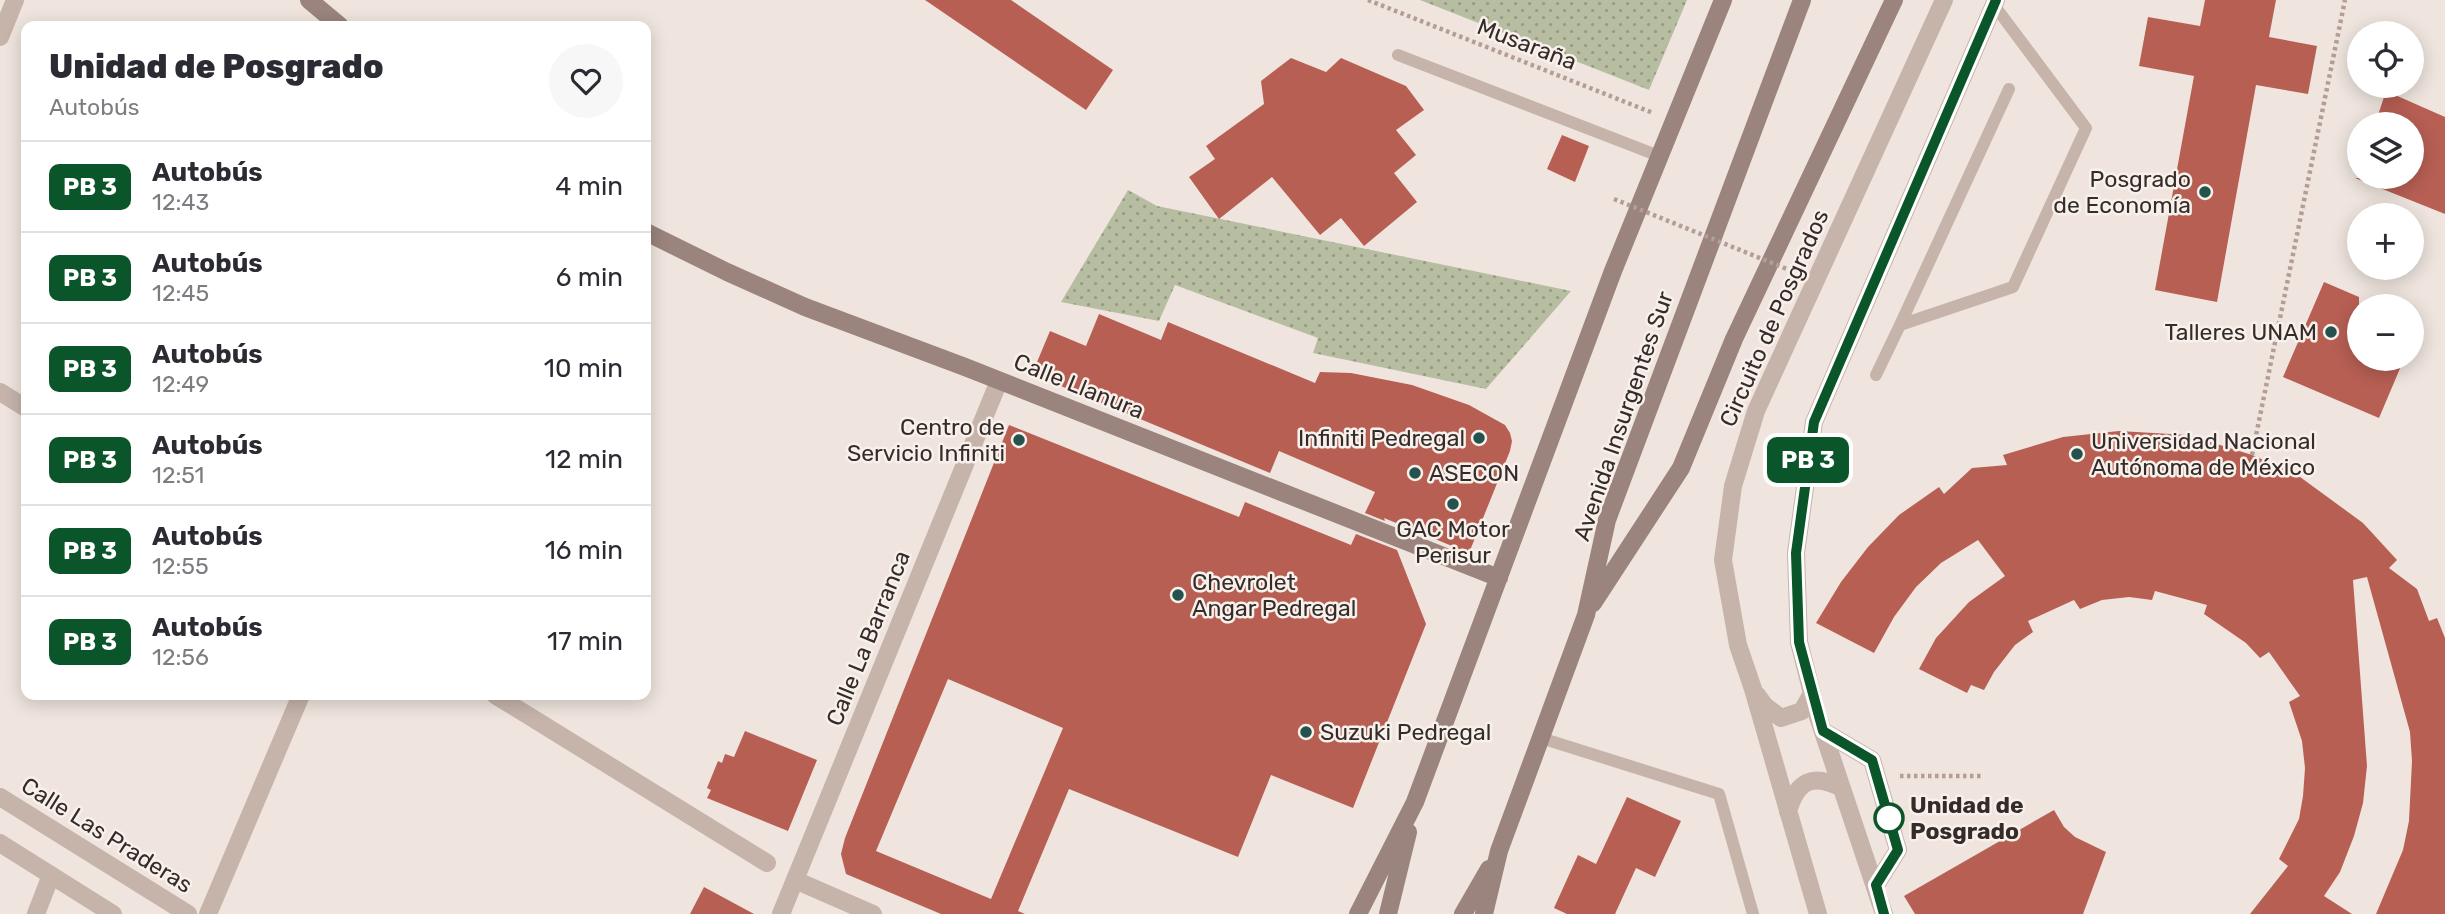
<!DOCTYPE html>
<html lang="es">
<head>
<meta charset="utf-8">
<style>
  :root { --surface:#fff; --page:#f7f7f7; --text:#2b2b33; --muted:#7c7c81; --line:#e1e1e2 }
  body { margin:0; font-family:Rubik,sans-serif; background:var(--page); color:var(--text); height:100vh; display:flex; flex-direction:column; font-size:26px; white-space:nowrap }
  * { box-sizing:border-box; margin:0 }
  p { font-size:23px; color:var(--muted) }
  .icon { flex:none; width:38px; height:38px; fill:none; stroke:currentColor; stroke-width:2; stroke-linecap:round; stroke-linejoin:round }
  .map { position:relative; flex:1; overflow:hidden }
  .details { position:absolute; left:21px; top:21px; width:630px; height:679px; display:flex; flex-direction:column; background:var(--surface); border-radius:14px; box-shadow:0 4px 18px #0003 }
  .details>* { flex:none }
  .badge { padding:0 14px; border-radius:10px; font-size:24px; line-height:46px }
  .tools { position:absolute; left:2347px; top:21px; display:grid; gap:14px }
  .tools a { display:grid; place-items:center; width:77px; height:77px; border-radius:50%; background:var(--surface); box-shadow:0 4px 18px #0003; font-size:35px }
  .map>.badge { position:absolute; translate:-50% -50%; box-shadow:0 0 0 4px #fff }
  .round { display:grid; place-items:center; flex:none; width:74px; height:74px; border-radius:37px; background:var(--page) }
  .head { display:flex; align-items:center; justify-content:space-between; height:119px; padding:0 28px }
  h1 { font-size:33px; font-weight:800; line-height:52px }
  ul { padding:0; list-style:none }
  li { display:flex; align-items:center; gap:21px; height:91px; padding:0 28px; border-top:2px solid var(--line) }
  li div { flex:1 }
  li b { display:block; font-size:26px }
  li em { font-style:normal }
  li .badge { min-width:77px; font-weight:700; text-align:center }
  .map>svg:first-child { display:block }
</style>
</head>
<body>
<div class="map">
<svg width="2445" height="914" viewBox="0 0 2445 914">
  <defs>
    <pattern id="grass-dots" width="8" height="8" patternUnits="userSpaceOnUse" patternTransform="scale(1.75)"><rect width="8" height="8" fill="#b7bda0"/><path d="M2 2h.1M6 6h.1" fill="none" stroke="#969a83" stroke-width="1.8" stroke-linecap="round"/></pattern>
  </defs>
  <rect width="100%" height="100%" fill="#efe5de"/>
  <path fill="url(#grass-dots)" d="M1420 0H1687L1649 90Z
    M1128 190 1157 206 1571 291 1486 389 1313 353 1318 338 1175 285 1159 321 1061 302Z"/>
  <path fill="#b85f54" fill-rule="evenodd" d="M925 0H1011L1113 70 1086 110Z
    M2205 0H2276L2269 37 2317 46 2308 94 2256 85 2217 302 2155 290 2194 76 2139 66 2148 17 2200 26Z
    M1291 58 1326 72 1341 58 1406 86 1424 110 1396 130 1416 155 1394 173 1417 202 1364 246 1341 218 1320 235 1272 177 1219 219 1189 177 1215 159 1206 146 1264 104 1261 81Z
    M2386 91 2445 117V214L2355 178 2412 177V124H2375Z
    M1562 135 1589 146 1575 182 1547 169Z
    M2324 282 2359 297V359H2404L2379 418 2283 377Z
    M1099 314 1161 340 1168 322 1315 383 1320 372 1351 373 1412 385 1469 405 1505 425 1510 433 1512 441 1510 451 1469 553 1384 518 1385 521 1365 513 1375 492 1279 451 1270 473 1032 374 1050 331 1086 346Z
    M1009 425 1239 517 1245 502 1351 545 1356 534 1397 550 1426 624 1353 808 1271 775 1238 857 1069 789 1018 911 1025 914H941L846 874 841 854 845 838ZM948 679 1063 728 991 899 876 851Z
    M2119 431 2188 435 2252 455 2296 474 2363 523 2397 560 2389 568 2417 589 2429 621 2437 618 2445 638V914H2376L2403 850 2409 821 2412 761 2410 732 2367 577 2353 580 2367 766 2363 803 2354 836 2340 872 2324 896 2352 914H2250L2288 866 2279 859 2299 819 2303 796 2305 768 2302 741 2289 702 2300 696 2269 652 2260 658 2246 643 2204 614 2207 605 2155 591 2152 600 2129 597 2102 600 2080 609 2074 600 2028 621 2033 632 2015 645 1994 672 1984 690 1971 685 1967 693 1919 669 1936 638 1969 602 2005 576 1978 540 1941 563 1916 587 1894 617 1874 653 1816 623 1841 582 1868 547 1899 515 1939 487 1944 494 1972 468 2007 465 2003 455 2063 437Z
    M745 731 817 760 788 831 707 798 711 790 707 788 718 761 722 763 725 754 734 757Z
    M1627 797 1681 821 1655 877 1636 868 1615 914H1567L1554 908 1578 855 1596 864Z
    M2054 810 2064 827 2075 837 2106 852 2083 914H1915L1904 896Z
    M704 887 754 914H690Z"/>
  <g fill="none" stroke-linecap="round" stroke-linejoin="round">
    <path stroke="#b29e96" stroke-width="4.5" stroke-dasharray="3.5 3.5" stroke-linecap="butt" d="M1368 0 1653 113
      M2252 455 2345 0
      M1900 776H1983"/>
    <path stroke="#c6b4ab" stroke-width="12" d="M1994 5 2086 128 2013 287 1900 325 2009 89
      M1398 55 1659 156
      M1876 375 1900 325
      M1541 738 1719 794 1753 914"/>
    <path stroke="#c6b4ab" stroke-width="18" d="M0 37 15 0
      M0 392 26 408
      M495 695 767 863
      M1757 695 1765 706 1781 718 1802 711 1812 693
      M1823 731 1872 760 1898 850 1876 885
      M0 797 188 914
      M1788 812C1797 780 1813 773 1842 788
      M0 843 113 914
      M795 880 873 914
      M36 914 51 875
      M208 914 301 695
      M781 914 999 381
      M1818 914 1753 689 1738 645 1723 560 1733 486 1756 411 1944 0
      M1884 914 1818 717 1799 642 1796 553 1814 422 1996 0"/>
    <path stroke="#9a847d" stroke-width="18" d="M309 0 340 26
      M646 232 727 272 805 307 965 367 1499 578
      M1593 603 1681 468 1734 339 1894 0
      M1358 914 1415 802 1613 271 1723 0
      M1388 914 1408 832
      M1463 914 1489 869
      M1484 914 1499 851 1586 615 1607 520 1802 0"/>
    <path stroke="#b29e96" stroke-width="4.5" stroke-dasharray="3.5 3.5" stroke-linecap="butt" d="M1614 199 1787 269"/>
  </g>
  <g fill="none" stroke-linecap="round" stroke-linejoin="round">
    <defs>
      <path id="line" d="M1884 914 1876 885 1898 850 1872 760 1823 731 1799 642 1796 553 1814 422 1996 0"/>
    </defs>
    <use href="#line" stroke="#fff" stroke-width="16"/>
    <use href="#line" stroke="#0b552a" stroke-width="10"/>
  </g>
  <g fill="#24524f" stroke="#f8f0ea" stroke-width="2.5">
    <circle cx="2205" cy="192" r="7"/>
    <circle cx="2331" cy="332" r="7"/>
    <circle cx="1479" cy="438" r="7"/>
    <circle cx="1019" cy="440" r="7"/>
    <circle cx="2077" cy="454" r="7"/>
    <circle cx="1415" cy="473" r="7"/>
    <circle cx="1453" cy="504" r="7"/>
    <circle cx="1178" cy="595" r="7"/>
    <circle cx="1306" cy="732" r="7"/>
  </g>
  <circle fill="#fff" stroke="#0b552a" stroke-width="3.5" cx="1889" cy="818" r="14"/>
  <g text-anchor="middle" stroke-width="5" stroke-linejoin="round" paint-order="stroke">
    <g font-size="23" fill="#352c2a" stroke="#f8f0ea">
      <text transform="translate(1527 44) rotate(21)" y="8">Musaraña</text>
      <text transform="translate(1774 318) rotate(-66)" y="8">Circuito de Posgrados</text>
      <text transform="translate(1079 386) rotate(22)" y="8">Calle Llanura</text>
      <text transform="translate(1623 416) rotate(-71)" y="8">Avenida Insurgentes Sur</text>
      <text transform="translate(868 638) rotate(-68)" y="8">Calle La Barranca</text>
      <text transform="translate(107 835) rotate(32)" y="8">Calle Las Praderas</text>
    </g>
    <g font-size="23" fill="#352c2a" stroke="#f8f0ea" text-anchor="end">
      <text x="2191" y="187">Posgrado<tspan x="2191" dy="26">de Economía</tspan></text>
      <text x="2317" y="340">Talleres UNAM</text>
      <text x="1005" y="435">Centro de<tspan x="1005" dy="26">Servicio Infiniti</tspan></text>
      <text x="1465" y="446">Infiniti Pedregal</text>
      <text x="2091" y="449" text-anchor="start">Universidad Nacional<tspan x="2091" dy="26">Autónoma de México</tspan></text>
      <text x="1429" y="481" text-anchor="start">ASECON</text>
      <text x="1453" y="537" text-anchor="middle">GAC Motor<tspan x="1453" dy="26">Perisur</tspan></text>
      <text x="1192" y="590" text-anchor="start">Chevrolet<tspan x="1192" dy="26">Angar Pedregal</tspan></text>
      <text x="1320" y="740" text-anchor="start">Suzuki Pedregal</text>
    </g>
    <g font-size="23" font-weight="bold" fill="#352c2a" stroke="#f8f0ea" text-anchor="start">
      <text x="1910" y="813">Unidad de<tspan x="1910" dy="26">Posgrado</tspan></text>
    </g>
  </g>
</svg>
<div class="tools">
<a><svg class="icon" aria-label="locate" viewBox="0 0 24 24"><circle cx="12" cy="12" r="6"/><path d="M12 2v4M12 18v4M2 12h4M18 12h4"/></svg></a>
<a><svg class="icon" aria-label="layers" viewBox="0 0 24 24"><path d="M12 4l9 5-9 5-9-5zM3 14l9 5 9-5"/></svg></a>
<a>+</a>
<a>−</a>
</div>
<b class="badge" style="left:1808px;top:460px;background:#0b552a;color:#fff">PB 3</b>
<section class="details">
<div class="head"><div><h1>Unidad de Posgrado</h1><p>Autobús</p></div><a class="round"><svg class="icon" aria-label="heart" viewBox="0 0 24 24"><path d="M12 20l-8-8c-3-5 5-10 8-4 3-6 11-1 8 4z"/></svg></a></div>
<ul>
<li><span class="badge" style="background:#0b552a;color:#fff">PB 3</span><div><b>Autobús</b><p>12:43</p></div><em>4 min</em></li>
<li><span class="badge" style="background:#0b552a;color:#fff">PB 3</span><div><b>Autobús</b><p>12:45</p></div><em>6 min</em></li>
<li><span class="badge" style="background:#0b552a;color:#fff">PB 3</span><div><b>Autobús</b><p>12:49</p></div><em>10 min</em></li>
<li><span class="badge" style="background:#0b552a;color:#fff">PB 3</span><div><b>Autobús</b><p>12:51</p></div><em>12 min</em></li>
<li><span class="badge" style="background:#0b552a;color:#fff">PB 3</span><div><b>Autobús</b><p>12:55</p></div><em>16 min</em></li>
<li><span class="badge" style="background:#0b552a;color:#fff">PB 3</span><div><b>Autobús</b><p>12:56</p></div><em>17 min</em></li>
</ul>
</section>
</div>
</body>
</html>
